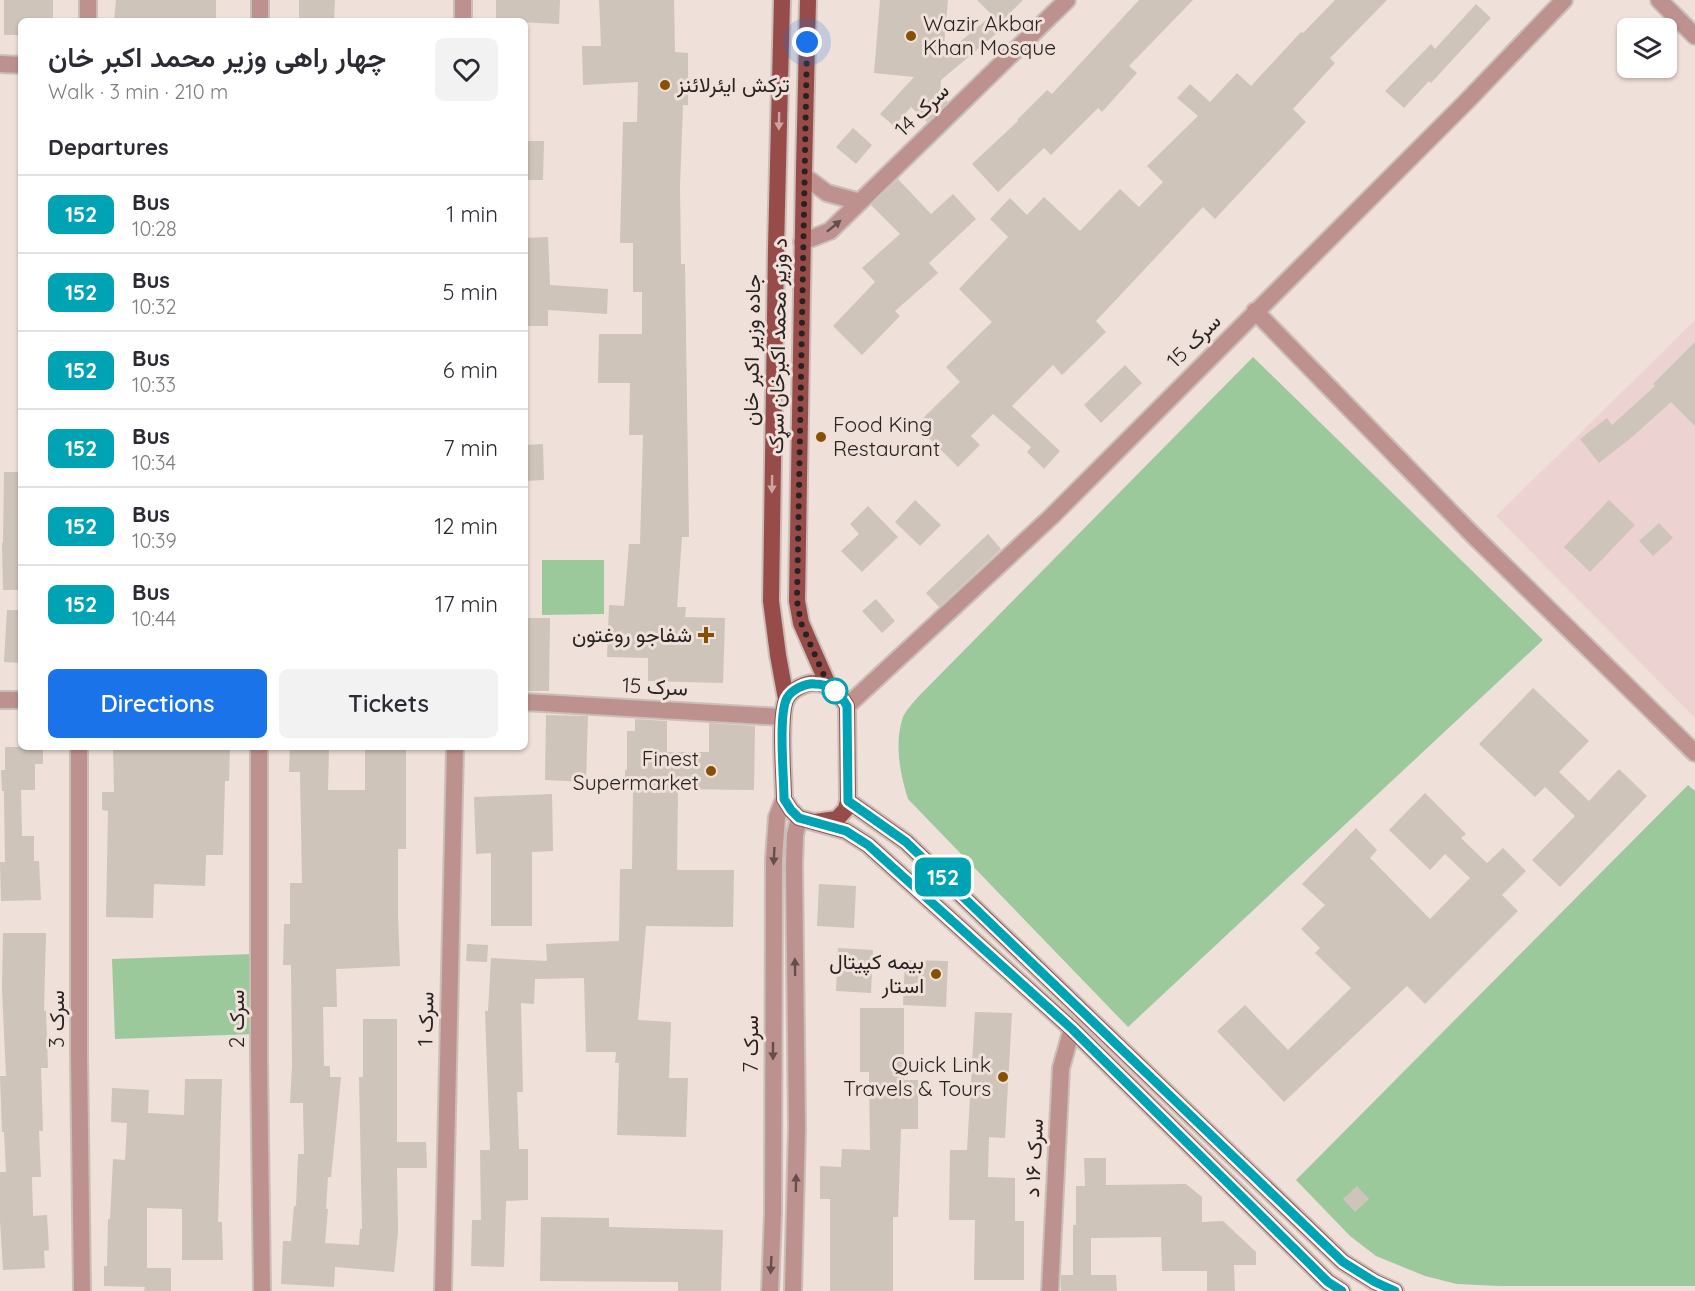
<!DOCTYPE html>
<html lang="en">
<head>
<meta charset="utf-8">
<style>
  :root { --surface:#fff; --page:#f2f2f3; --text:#2b2b33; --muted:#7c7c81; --line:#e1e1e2; --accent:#1a73e8 }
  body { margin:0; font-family:Quicksand,Vazirmatn,sans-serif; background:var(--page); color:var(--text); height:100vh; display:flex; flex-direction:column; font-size:22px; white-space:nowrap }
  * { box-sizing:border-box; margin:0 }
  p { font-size:20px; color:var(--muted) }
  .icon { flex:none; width:33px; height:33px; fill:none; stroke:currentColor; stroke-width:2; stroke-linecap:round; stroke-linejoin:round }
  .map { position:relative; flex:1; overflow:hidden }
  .details { position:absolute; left:18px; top:18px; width:510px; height:732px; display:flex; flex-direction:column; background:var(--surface); border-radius:9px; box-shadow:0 2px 4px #0004 }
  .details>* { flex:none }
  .badge { padding:0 12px; border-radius:9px; font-size:21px; line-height:39px }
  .controls { position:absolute; left:1617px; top:18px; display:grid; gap:12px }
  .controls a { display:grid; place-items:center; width:60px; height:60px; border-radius:9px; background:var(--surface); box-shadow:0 2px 4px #0004; font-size:30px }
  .you { position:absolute; width:30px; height:30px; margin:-15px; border:4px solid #fff; border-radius:50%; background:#1a73e8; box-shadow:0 0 0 9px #1a73e833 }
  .map>.badge { position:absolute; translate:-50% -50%; box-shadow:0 0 0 3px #fff }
  h2 { padding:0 30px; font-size:22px; line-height:54px }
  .round { display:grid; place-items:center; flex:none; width:63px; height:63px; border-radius:9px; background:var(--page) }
  .head { display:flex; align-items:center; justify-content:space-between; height:102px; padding:0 30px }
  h1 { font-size:28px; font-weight:600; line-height:45px }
  .primary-button { display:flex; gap:12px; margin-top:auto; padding:12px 30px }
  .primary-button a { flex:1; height:69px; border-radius:9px; background:var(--accent); color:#fff; font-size:24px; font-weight:600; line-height:69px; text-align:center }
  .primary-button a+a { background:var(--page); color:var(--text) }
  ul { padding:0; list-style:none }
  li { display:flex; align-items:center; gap:18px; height:78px; padding:0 30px; border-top:2px solid var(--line) }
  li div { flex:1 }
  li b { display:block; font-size:22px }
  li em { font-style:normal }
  li .badge { min-width:66px; font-weight:700; text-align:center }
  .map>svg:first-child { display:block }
</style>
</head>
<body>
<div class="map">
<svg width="1695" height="1291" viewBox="0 0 1695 1291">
  <rect width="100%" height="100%" fill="#efe0d9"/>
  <path fill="#edd2d2" d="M1695 320V718L1496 516Z"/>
  <path fill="#9cc99b" d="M1253 357 1543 640 1128 1027 908 799C900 774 894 743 903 717 906 710 913 703 918 697Z
    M542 560H604V614L542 615Z
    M1688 785 1695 791V1286H1500L1457 1284 1425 1276 1376 1256 1350 1236 1296 1180Z
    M253 954 255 1034 115 1039 112 959Z"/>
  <path fill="#cec4b9" d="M4 0H53V21H21V35H4Z
    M116 0H216V21H114Z
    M299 0H335L334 21H299Z
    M496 0H560L559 24 496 21Z
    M599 0H674L675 52 688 53V105H683L680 186 681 264H685L689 537H682L677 607H686L685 617 725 618 723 683 648 681V658L607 657 609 605 624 606 629 544H640L643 435H629L630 383H598L599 334H642V292H633V243H620L623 122H637L638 82 583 85 582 46H601Z
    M880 0H948L943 56 986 20 997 33 941 80 940 94 948 102 927 122 911 107 894 126 880 114 914 77 874 73Z
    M977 0H1023L1000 23Z
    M1139 0H1193L1129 66 1137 73 1102 112 1098 108 1051 155 1044 148 998 192 972 164 1018 121 1017 120 1047 90 1052 94Z
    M1335 0H1387L1330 58 1335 63 1293 109 1306 122 1215 219 1203 207 1096 321 1106 332 1062 375 1053 365 1012 406 1060 451 1044 469 1027 452 1031 447 993 414 971 436 980 445 958 467 916 425 960 382 946 367 992 322 959 289 1008 237 990 219 1010 198 1027 215 1044 197 1080 231 1120 189 1139 207 1163 182 1147 166 1198 116 1177 98 1190 84 1210 102 1237 73 1251 86 1301 32 1303 33Z
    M1476 4 1491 18 1431 83 1429 81 1404 108 1385 91 1431 44 1435 49Z
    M853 128 872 145 856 164 836 147Z
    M525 141H544L543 180H525Z
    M898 179 931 214 953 194 976 219 929 263 938 273 895 311 900 316 862 355 833 326 875 282 862 268 900 234 871 205Z
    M548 237 550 285 608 289 607 314 548 310V326H525V238Z
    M1695 342V426L1671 402 1631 438 1599 463 1580 439 1607 418 1612 425 1655 386 1653 384Z
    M1125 365 1142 383 1101 423 1084 405Z
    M543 444 544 480 525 481V445Z
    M4 472H21V590H3L2 543H3Z
    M915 500 941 525 920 546 895 522Z
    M1609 500 1635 525 1590 572 1564 547Z
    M868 506 898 537 862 572 841 551 859 534 850 524Z
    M1659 523 1673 538 1653 556 1639 541Z
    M988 534 1001 549 939 607 926 593Z
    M876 599 895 621 882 633 862 611Z
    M7 610H21V663L4 662Z
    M525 618H550L549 691H525Z
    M1533 688 1589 741 1559 772 1589 801 1619 769 1647 796 1560 887 1532 860 1575 816 1545 787 1535 797 1479 744Z
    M546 715 588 716 586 782 545 780Z
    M635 719 667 721V752H709V723L755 726 754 790 678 789 677 870H734L733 927 646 926 638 1020 671 1022 669 1078H688L686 1137 617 1135 619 1063H615L616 1052H586L584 978 535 979 534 1004 521 1003 523 1092H517L519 1149H528V1200L506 1201 504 1267 471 1266 472 1220H481L480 1150H490L485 1011H488L491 958 547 961 546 944 619 941 620 869H632L633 788H625V770H627V731H635Z
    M5 747H43V764H35V790H21L22 836H34V861H39L41 900 1 901 0 862H5L4 791H2L1 770H5Z
    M113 747H230L229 781H225L223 855H206L205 886 154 884 153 918 106 917 108 811 102 810V792H114Z
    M290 747H329L328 790H365V747H406V849H398V917L400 966 336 969 337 1007H323L324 1066H330V1077H341L331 1177H328L326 1209H328L325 1243 359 1245 360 1229H362L359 1077H363V1019H397V1142H426L427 1168H397L398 1232 394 1272 335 1267 334 1287 281 1284 283 1241H291L294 1206H296L298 1154H304L303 1103H290L292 1065 291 965H283L284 924H290V883H302L300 772H289Z
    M1425 793 1466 834 1461 838 1487 863 1503 848 1526 871 1502 895 1518 911 1425 1004 1407 986 1284 1102 1217 1031 1245 1005 1288 1050 1351 988 1315 953 1320 948 1301 929 1325 905 1302 884 1356 828 1377 850 1370 858 1430 919 1470 878 1445 854 1430 870 1389 830Z
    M552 794 553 851 532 852V926H491V853L476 854 474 797Z
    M819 884 856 886 854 928 817 926Z
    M3 933H46L44 1011 46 1010 48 1068H41L43 1131H39L41 1177H32L33 1216 47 1215 49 1250 44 1251 45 1268 3 1270 0 1220V1172H6L4 1132H2L0 1076H6L2 989Z
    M467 944 488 945 487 962 466 961Z
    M838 948 873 950 871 993 836 991Z
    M905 960 948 961 946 1007 903 1005Z
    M860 1008H904V1080H918V1129H901L898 1217H893V1291H830V1199H820V1166L841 1167 842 1149 870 1150 869 1072H860Z
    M975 1012 1012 1013 1005 1138 989 1137 988 1177 1015 1178V1221H1024V1280H974L975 1220H949L950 1150H967Z
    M185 1079H222L218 1222H222L223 1260H182V1209L147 1208V1268H171V1291H144L145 1287 104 1286V1266H107L108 1219H110L113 1159 125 1160 127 1123 111 1122 112 1088 149 1090 148 1113 184 1115Z
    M1084 1158H1106V1185L1186 1184 1202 1197V1222L1223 1221 1256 1252V1265H1234L1235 1291H1207V1271H1162L1161 1237 1091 1238V1275H1116L1117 1291H1061V1275H1073V1225H1076V1186H1085Z
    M1357 1186 1369 1199 1355 1212 1343 1199Z
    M541 1217 609 1218V1227L723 1230 721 1291H678V1282L540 1281Z"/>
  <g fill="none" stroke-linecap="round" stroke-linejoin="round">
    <defs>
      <path id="minor" d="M463 0V21
        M1659 0 1695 36
        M88 21V0
        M260 21V0
        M0 64 21 65
        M804 176 827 193 860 202
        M802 242 830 231 1067 0
        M1255 311 1472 534 1695 753
        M0 700H21
        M525 702 783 717
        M847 706 1051 517 1466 102 1564 0
        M79 747V1055L82 1291
        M259 747V1058L262 1291
        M443 1291 455 747
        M770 1291 773 1213 774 859 777 817 784 799
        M793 1291 797 1128 794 865 795 835 799 818
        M1050 1291 1061 1068 1072 1029"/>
      <path id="primary" d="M782 0 776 248 771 601 778 655 786 699
        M808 0 804 169 797 601 801 623 829 687
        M848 801 906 842 1343 1262 1375 1282 1395 1291
        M815 822 837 819 846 809 848 801 847 706C840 694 830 684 815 683 806 683 792 689 787 698 778 714 784 777 784 799L791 810 799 818 846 831 868 845 1072 1029 1328 1282 1342 1291"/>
    </defs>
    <use href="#minor" stroke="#cbbeb8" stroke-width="20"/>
    <use href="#primary" stroke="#cbbeb8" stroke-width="20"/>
    <use href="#minor" stroke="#bd928e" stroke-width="16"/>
    <use href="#primary" stroke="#974c49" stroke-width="16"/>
  </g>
  <defs><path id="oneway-solid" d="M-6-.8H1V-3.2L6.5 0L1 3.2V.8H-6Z" transform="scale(1.5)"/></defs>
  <g fill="#cca59f">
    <use href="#oneway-solid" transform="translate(779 121) rotate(91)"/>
    <use href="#oneway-solid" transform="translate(772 484) rotate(91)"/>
  </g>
  <g fill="#644f4c">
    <use href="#oneway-solid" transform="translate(834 226) rotate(-39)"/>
    <use href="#oneway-solid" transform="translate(774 856) rotate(93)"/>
    <use href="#oneway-solid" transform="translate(795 967) rotate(-91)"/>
    <use href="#oneway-solid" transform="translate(773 1051) rotate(90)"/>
    <use href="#oneway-solid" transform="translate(796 1183) rotate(-89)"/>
    <use href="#oneway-solid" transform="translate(771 1265) rotate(93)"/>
  </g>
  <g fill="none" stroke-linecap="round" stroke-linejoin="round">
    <defs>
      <path id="line" d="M1342 1291 1328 1282 1072 1029 868 845 846 831 799 818 791 810 784 799C784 777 778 714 787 698 792 689 806 683 815 684 831 684 840 694 847 706L848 801 906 842 1343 1262 1375 1282 1395 1291"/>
    </defs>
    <use href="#line" stroke="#fff" stroke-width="14"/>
    <use href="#line" stroke="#00a3b4" stroke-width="9"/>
    <path stroke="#282220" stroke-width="6" stroke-dasharray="0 10.8" d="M807 42 797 601 801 623 829 687 840 694 835 691"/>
  </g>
  <g fill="#885004" stroke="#efe0d9" stroke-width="2">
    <circle cx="911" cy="36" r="6"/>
    <circle cx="665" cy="85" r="6"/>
    <circle cx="821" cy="437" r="6"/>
    <path d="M703 626h6v6h6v6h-6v6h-6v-6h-6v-6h6z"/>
    <circle cx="711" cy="771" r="6"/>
    <circle cx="936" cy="974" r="6"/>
    <circle cx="1003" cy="1077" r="6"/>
  </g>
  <circle fill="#fff" stroke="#00a3b4" stroke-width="3" cx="835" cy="691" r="12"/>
  <g text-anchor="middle" stroke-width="6" stroke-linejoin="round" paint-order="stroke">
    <g font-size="21" fill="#282220" stroke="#efe0d9" text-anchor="end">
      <text x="923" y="31" text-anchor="start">Wazir Akbar<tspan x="923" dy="24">Khan Mosque</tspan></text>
      <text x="677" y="92" text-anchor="start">ترکش ایئرلائنز</text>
      <text x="833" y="432" text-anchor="start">Food King<tspan x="833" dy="24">Restaurant</tspan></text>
      <text x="692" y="642">شفاجو روغتون</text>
      <text x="699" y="766">Finest<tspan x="699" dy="24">Supermarket</tspan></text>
      <text x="924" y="969">بیمه کپیتال<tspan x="924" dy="24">استار</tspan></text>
      <text x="991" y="1072">Quick Link<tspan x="991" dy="24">Travels &amp; Tours</tspan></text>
    </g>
    <g font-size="21" fill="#282220" stroke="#efe0d9">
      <text transform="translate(922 110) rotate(-44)" y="7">سرک 14</text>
      <text transform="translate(1194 341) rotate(-45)" y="7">سرک 15</text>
      <text transform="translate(778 346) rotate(-89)" y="7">د وزیر محمد اکبرخان سړک</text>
      <text transform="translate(752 350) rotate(-89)" y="7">جاده وزیر اکبر خان</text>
      <text transform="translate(655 687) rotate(3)" y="7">سرک 15</text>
      <text transform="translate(57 1019) rotate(-90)" y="7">سرک 3</text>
      <text transform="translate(237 1019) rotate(-90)" y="7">سرک 2</text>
      <text transform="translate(426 1019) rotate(-89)" y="7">سرک 1</text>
      <text transform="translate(751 1044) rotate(-90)" y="7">سرک 7</text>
      <text transform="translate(1034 1158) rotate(-87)" y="7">سرک ۱۶ د</text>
    </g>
  </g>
</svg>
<div class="controls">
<a><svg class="icon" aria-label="layers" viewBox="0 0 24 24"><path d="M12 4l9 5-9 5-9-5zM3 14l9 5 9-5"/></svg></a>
</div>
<div class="you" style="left:807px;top:42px"></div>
<b class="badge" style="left:943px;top:877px;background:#00a3b4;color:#fff">152</b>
<section class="details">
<div class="head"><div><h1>چهار راهی وزیر محمد اکبر خان</h1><p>Walk · 3 min · 210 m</p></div><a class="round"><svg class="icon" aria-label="heart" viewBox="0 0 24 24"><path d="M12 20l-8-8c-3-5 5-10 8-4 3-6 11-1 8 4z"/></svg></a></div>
<h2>Departures</h2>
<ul>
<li><span class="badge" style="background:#00a3b4;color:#fff">152</span><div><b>Bus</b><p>10:28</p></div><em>1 min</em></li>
<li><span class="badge" style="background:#00a3b4;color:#fff">152</span><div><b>Bus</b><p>10:32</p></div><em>5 min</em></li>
<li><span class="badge" style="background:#00a3b4;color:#fff">152</span><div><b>Bus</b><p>10:33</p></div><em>6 min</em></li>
<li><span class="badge" style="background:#00a3b4;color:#fff">152</span><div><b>Bus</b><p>10:34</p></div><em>7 min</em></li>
<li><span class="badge" style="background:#00a3b4;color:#fff">152</span><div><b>Bus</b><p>10:39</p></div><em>12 min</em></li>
<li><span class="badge" style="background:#00a3b4;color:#fff">152</span><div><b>Bus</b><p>10:44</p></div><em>17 min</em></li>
</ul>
<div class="primary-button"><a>Directions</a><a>Tickets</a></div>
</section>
</div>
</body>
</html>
